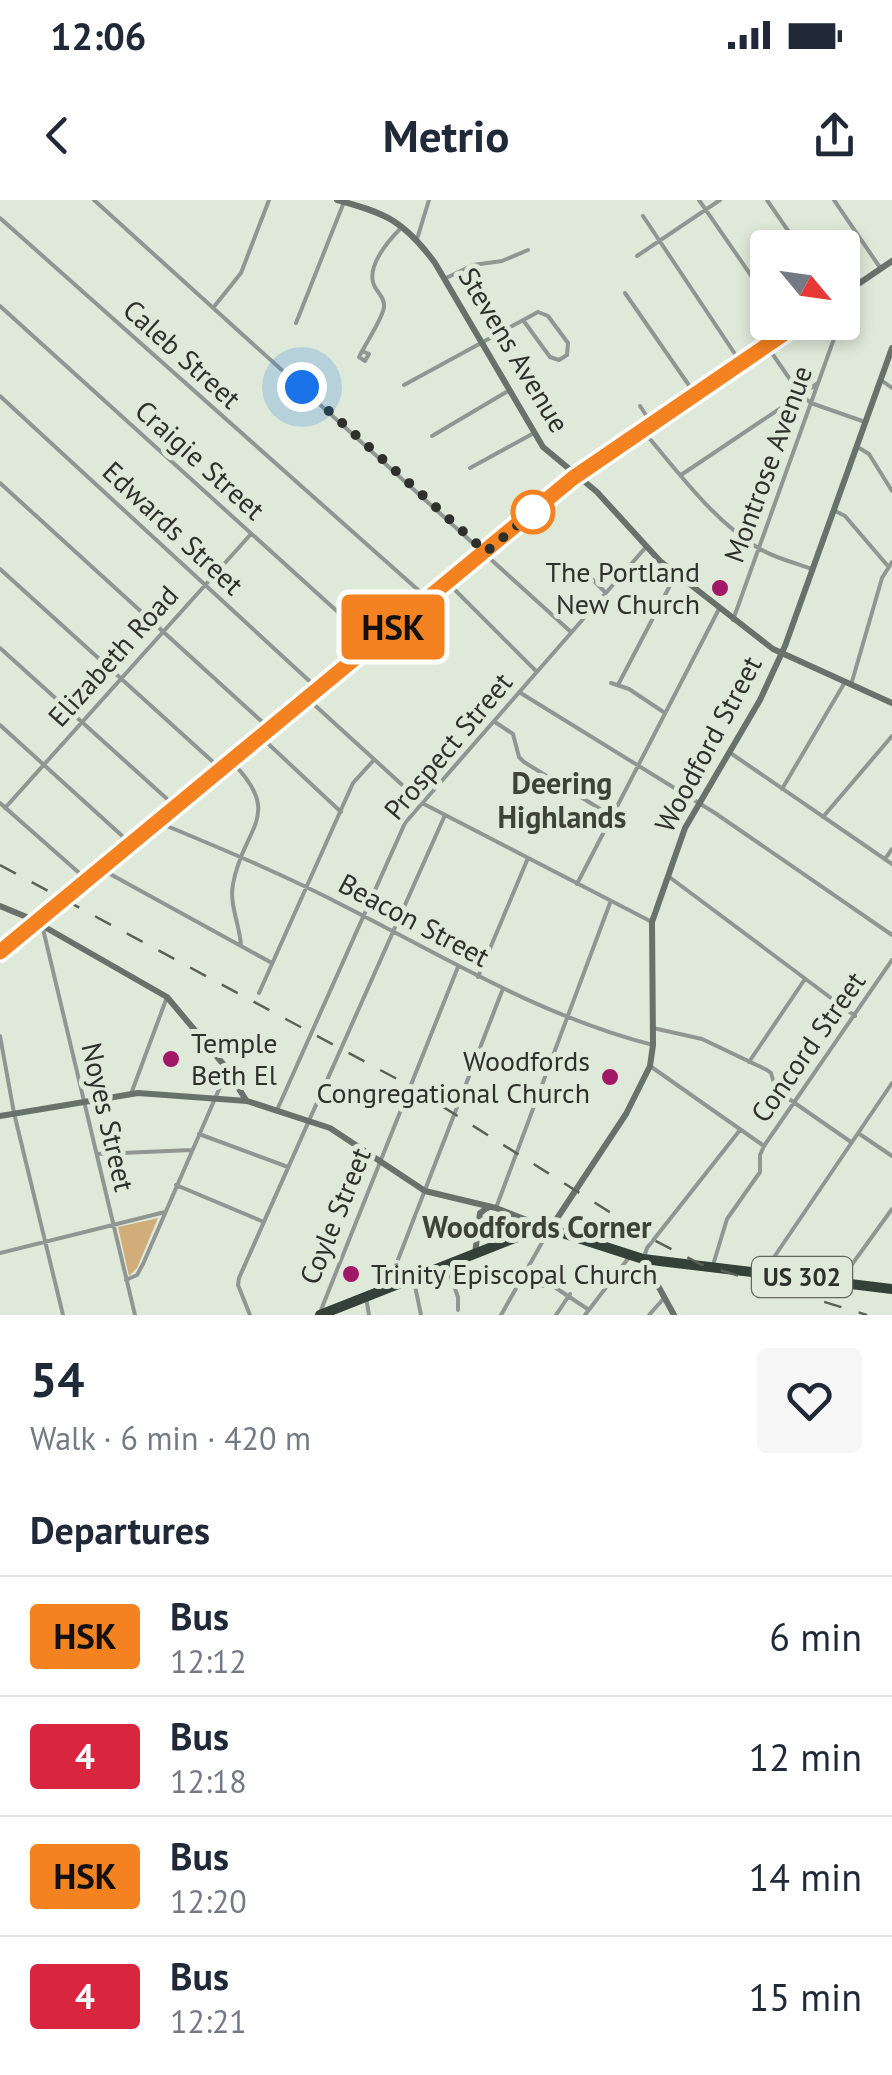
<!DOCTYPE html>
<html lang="en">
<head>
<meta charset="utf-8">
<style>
  :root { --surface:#fff; --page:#f6f6f7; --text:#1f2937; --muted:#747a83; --line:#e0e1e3 }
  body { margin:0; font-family:"PT Sans",sans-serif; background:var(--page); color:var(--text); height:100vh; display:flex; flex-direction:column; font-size:38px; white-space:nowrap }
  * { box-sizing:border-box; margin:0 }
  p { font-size:32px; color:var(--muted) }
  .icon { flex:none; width:55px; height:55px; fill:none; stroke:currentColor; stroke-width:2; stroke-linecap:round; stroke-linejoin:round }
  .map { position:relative; height:1115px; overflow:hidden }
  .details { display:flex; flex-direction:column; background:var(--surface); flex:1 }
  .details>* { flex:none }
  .badge { padding:0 20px; border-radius:8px; font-size:35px; line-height:65px }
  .needle { width:65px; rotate:119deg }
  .controls { position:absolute; left:750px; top:30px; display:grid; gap:20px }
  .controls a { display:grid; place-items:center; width:110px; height:110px; border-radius:10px; background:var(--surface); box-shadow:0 5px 15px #0003; font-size:50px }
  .you { position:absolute; width:50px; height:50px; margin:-25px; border:8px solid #fff; border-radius:50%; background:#1a73e8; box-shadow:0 0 0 15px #1a73e833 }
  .map>.badge { position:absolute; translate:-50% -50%; box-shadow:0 0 0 5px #fff }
  h2 { padding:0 30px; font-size:38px; line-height:90px }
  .round { display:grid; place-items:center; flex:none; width:105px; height:105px; border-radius:10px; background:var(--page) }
  .headline { display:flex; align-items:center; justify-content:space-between; height:170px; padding:0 30px }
  h1 { font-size:48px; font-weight:800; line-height:75px }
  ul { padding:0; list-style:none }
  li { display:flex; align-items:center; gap:30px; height:120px; padding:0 30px; border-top:2px solid var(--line) }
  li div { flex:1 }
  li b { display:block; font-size:38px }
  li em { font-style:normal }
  li .badge { min-width:110px; font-weight:700; text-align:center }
  .status { display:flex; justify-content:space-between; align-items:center; height:70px; padding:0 50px; background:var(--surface); direction:ltr }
  .status svg { height:28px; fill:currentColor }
  header { display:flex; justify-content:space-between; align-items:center; height:130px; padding:0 30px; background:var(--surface); font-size:45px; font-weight:800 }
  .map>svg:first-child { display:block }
</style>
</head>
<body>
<div class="status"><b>12:06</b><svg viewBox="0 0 49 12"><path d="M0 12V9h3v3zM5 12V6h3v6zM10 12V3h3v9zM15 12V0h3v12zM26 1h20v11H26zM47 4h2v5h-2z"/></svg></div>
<header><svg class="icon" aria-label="back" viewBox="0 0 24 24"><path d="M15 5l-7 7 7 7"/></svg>Metrio<svg class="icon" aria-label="share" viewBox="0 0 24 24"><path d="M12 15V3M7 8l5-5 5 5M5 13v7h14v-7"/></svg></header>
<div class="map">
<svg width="892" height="1115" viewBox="0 0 892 1115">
  <rect width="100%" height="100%" fill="#dfe9d9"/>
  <path fill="#d1ad7a" d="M158 1018 137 1068 129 1076 118 1027Z"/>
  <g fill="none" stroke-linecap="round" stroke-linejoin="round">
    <path stroke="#909793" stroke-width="4" d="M94 0 571 432
      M699 0 768 100
      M767 0 800 48
      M834 0 881 69
      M643 16 741 163
      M0 18 426 397
      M417 39 429 0
      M637 56 720 0
      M444 79 473 65 502 61 528 50
      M625 93 695 194
      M0 106 371 442
      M213 108 241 73 269 0
      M842 116 851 92
      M783 122 789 131
      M296 123 344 2
      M767 146 800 194 811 203 865 222
      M362 151 369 154 365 161 359 157C364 146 383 118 384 107 385 97 377 93 374 85 366 67 388 41 400 29
      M881 180 892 188
      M404 185 538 112 548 116 568 143 567 155 559 160 550 157 523 120
      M0 196 317 488
      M640 206 652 224
      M643 231C678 271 713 321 760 349 775 358 795 363 812 369
      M432 236 508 191
      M856 246 869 254 892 291
      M470 268 534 233
      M681 275 818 183
      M0 283 270 529
      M833 310 845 316 887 365
      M0 369 222 570
      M586 373 605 392
      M448 383 536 471
      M733 420 840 122
      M0 448 176 607
      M611 483 629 489 665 513
      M619 483 676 374
      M851 485 882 378 892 362
      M519 492 715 613 892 735
      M308 499 422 603 652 722
      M495 522 513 534 519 557 524 562 610 615
      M0 525 130 643
      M261 537 341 612
      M729 552 892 664
      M232 562C285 616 243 627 233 684 229 705 240 725 241 746
      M782 589 845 482
      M0 603 86 679
      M5 608 251 334
      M823 617 892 536
      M161 619 167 626C227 651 289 677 348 708 448 759 543 817 653 845
      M885 659 892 649
      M101 669 272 763
      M668 676 855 816
      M577 684 719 409
      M43 729 135 1115
      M478 777 528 658
      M259 793 353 583 373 561
      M653 828 702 839 767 870 771 873 776 890 851 942
      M0 836 14 913 63 1115
      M749 862 805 779
      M650 866 764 946
      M131 894 167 797
      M277 910 405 623 646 347
      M858 933 892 956
      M199 934 288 967
      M97 954 192 950
      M176 985 264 1022
      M496 1008 610 703
      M0 1053 165 1012
      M644 1057 647 1048 740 930
      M713 1065 727 1019 760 972V955L764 946 892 760
      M447 1067 458 1097V1110
      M766 1069 892 883
      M126 1080 137 1075 143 1064 227 871
      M397 1080 394 1070 502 791
      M414 1081 421 1115
      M840 1081 892 1009
      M517 1086H553L589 1110
      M366 1097 369 1115
      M321 1110 458 767
      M250 1115 238 1085 239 1078 445 615
      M501 1115 548 1032
      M556 1115 570 1094
      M585 1115 630 1056
      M649 1115 665 1097"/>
    <path stroke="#67726b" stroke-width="6" d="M337 0C386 13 404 21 435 63L543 247 597 292 660 361 773 449 892 503
      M842 95 892 61
      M0 706 29 718 167 797 224 865 246 900
      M0 752 573 278 801 122
      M0 916 138 893 247 901 330 928 425 991 496 1008 550 1029 626 914 650 866 653 845 652 722 685 628 760 500 785 446 892 148
      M475 1054 480 1013 489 1007
      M644 1060 674 1115"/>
    <path stroke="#334139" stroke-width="10" d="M320 1115 517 1037 550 1029 643 1059 892 1089"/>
    <path stroke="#5c6158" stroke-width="2.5" stroke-dasharray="18 18" stroke-linecap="butt" d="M0 665 410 886 654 1040 700 1064 867 1115"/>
  </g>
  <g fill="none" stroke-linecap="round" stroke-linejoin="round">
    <defs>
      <path id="line" d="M0 752 573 278 801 122"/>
    </defs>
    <use href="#line" stroke="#fff" stroke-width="22"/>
    <use href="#line" stroke="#f58220" stroke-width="15"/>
    <path stroke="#2e312b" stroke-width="10" stroke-dasharray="0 18" d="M302 187 486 352 533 312"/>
  </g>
  <circle fill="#fff" stroke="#f58220" stroke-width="5" cx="533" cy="312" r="20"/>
  <g fill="#a11966" stroke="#dfe9d9" stroke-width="4">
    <circle cx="720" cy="388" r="10"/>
    <circle cx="171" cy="859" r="10"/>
    <circle cx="610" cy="877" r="10"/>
    <circle cx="351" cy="1074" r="10"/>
  </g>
  <g text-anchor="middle" stroke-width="10" stroke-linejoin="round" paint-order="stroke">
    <rect fill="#dfe9d9" stroke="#63685f" stroke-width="2.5" x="752" y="1057" width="100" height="40" rx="8"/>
    <g font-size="25" font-weight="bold" fill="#2e312b">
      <text x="802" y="1086">US 302</text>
    </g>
    <g font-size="28" fill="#2e312b" stroke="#dfe9d9">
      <text transform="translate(514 150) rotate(59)" y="10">Stevens Avenue</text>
      <text transform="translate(182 154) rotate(42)" y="10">Caleb Street</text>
      <text transform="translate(200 260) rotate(42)" y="10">Craigie Street</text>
      <text transform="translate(768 264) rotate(-70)" y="10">Montrose Avenue</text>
      <text transform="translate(173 328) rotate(43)" y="10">Edwards Street</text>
      <text transform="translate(113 456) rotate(-48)" y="10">Elizabeth Road</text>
      <text transform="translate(708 544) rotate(-62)" y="10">Woodford Street</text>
      <text transform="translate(448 546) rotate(-50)" y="10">Prospect Street</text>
      <text transform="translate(414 720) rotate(28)" y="10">Beacon Street</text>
      <text transform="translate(808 847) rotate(-55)" y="10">Concord Street</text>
      <text transform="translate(108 917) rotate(77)" y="10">Noyes Street</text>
      <text transform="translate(335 1016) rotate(-68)" y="10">Coyle Street</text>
    </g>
    <g font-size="28" fill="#2e312b" stroke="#dfe9d9" text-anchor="end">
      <text x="700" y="382">The Portland<tspan x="700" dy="32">New Church</tspan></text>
      <text x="191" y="853" text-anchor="start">Temple<tspan x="191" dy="32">Beth El</tspan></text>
      <text x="590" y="871">Woodfords<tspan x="590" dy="32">Congregational Church</tspan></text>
      <text x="371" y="1084" text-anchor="start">Trinity Episcopal Church</text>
    </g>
    <g font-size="30" font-weight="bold" fill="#3d4437" stroke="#dfe9d9">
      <text x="562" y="594">Deering<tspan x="562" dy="34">Highlands</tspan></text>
      <text x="537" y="1038">Woodfords Corner</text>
    </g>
  </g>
</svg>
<div class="controls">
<a><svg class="needle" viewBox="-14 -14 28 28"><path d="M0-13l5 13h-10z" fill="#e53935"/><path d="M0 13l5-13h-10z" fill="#747a83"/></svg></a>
</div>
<div class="you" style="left:302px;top:187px"></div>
<b class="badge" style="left:393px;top:427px;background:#f58220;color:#111">HSK</b>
</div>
<section class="details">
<div class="headline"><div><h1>54</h1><p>Walk · 6 min · 420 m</p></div><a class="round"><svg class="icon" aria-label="heart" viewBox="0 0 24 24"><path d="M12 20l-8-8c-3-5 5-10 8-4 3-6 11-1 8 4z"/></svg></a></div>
<h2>Departures</h2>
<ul>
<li><span class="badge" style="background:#f58220;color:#111">HSK</span><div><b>Bus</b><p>12:12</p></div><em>6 min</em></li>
<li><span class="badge" style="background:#d7263d;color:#fff">4</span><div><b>Bus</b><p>12:18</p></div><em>12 min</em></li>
<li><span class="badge" style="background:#f58220;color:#111">HSK</span><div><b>Bus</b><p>12:20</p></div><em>14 min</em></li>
<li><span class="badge" style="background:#d7263d;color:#fff">4</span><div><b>Bus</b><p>12:21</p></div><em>15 min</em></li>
</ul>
</section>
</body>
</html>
